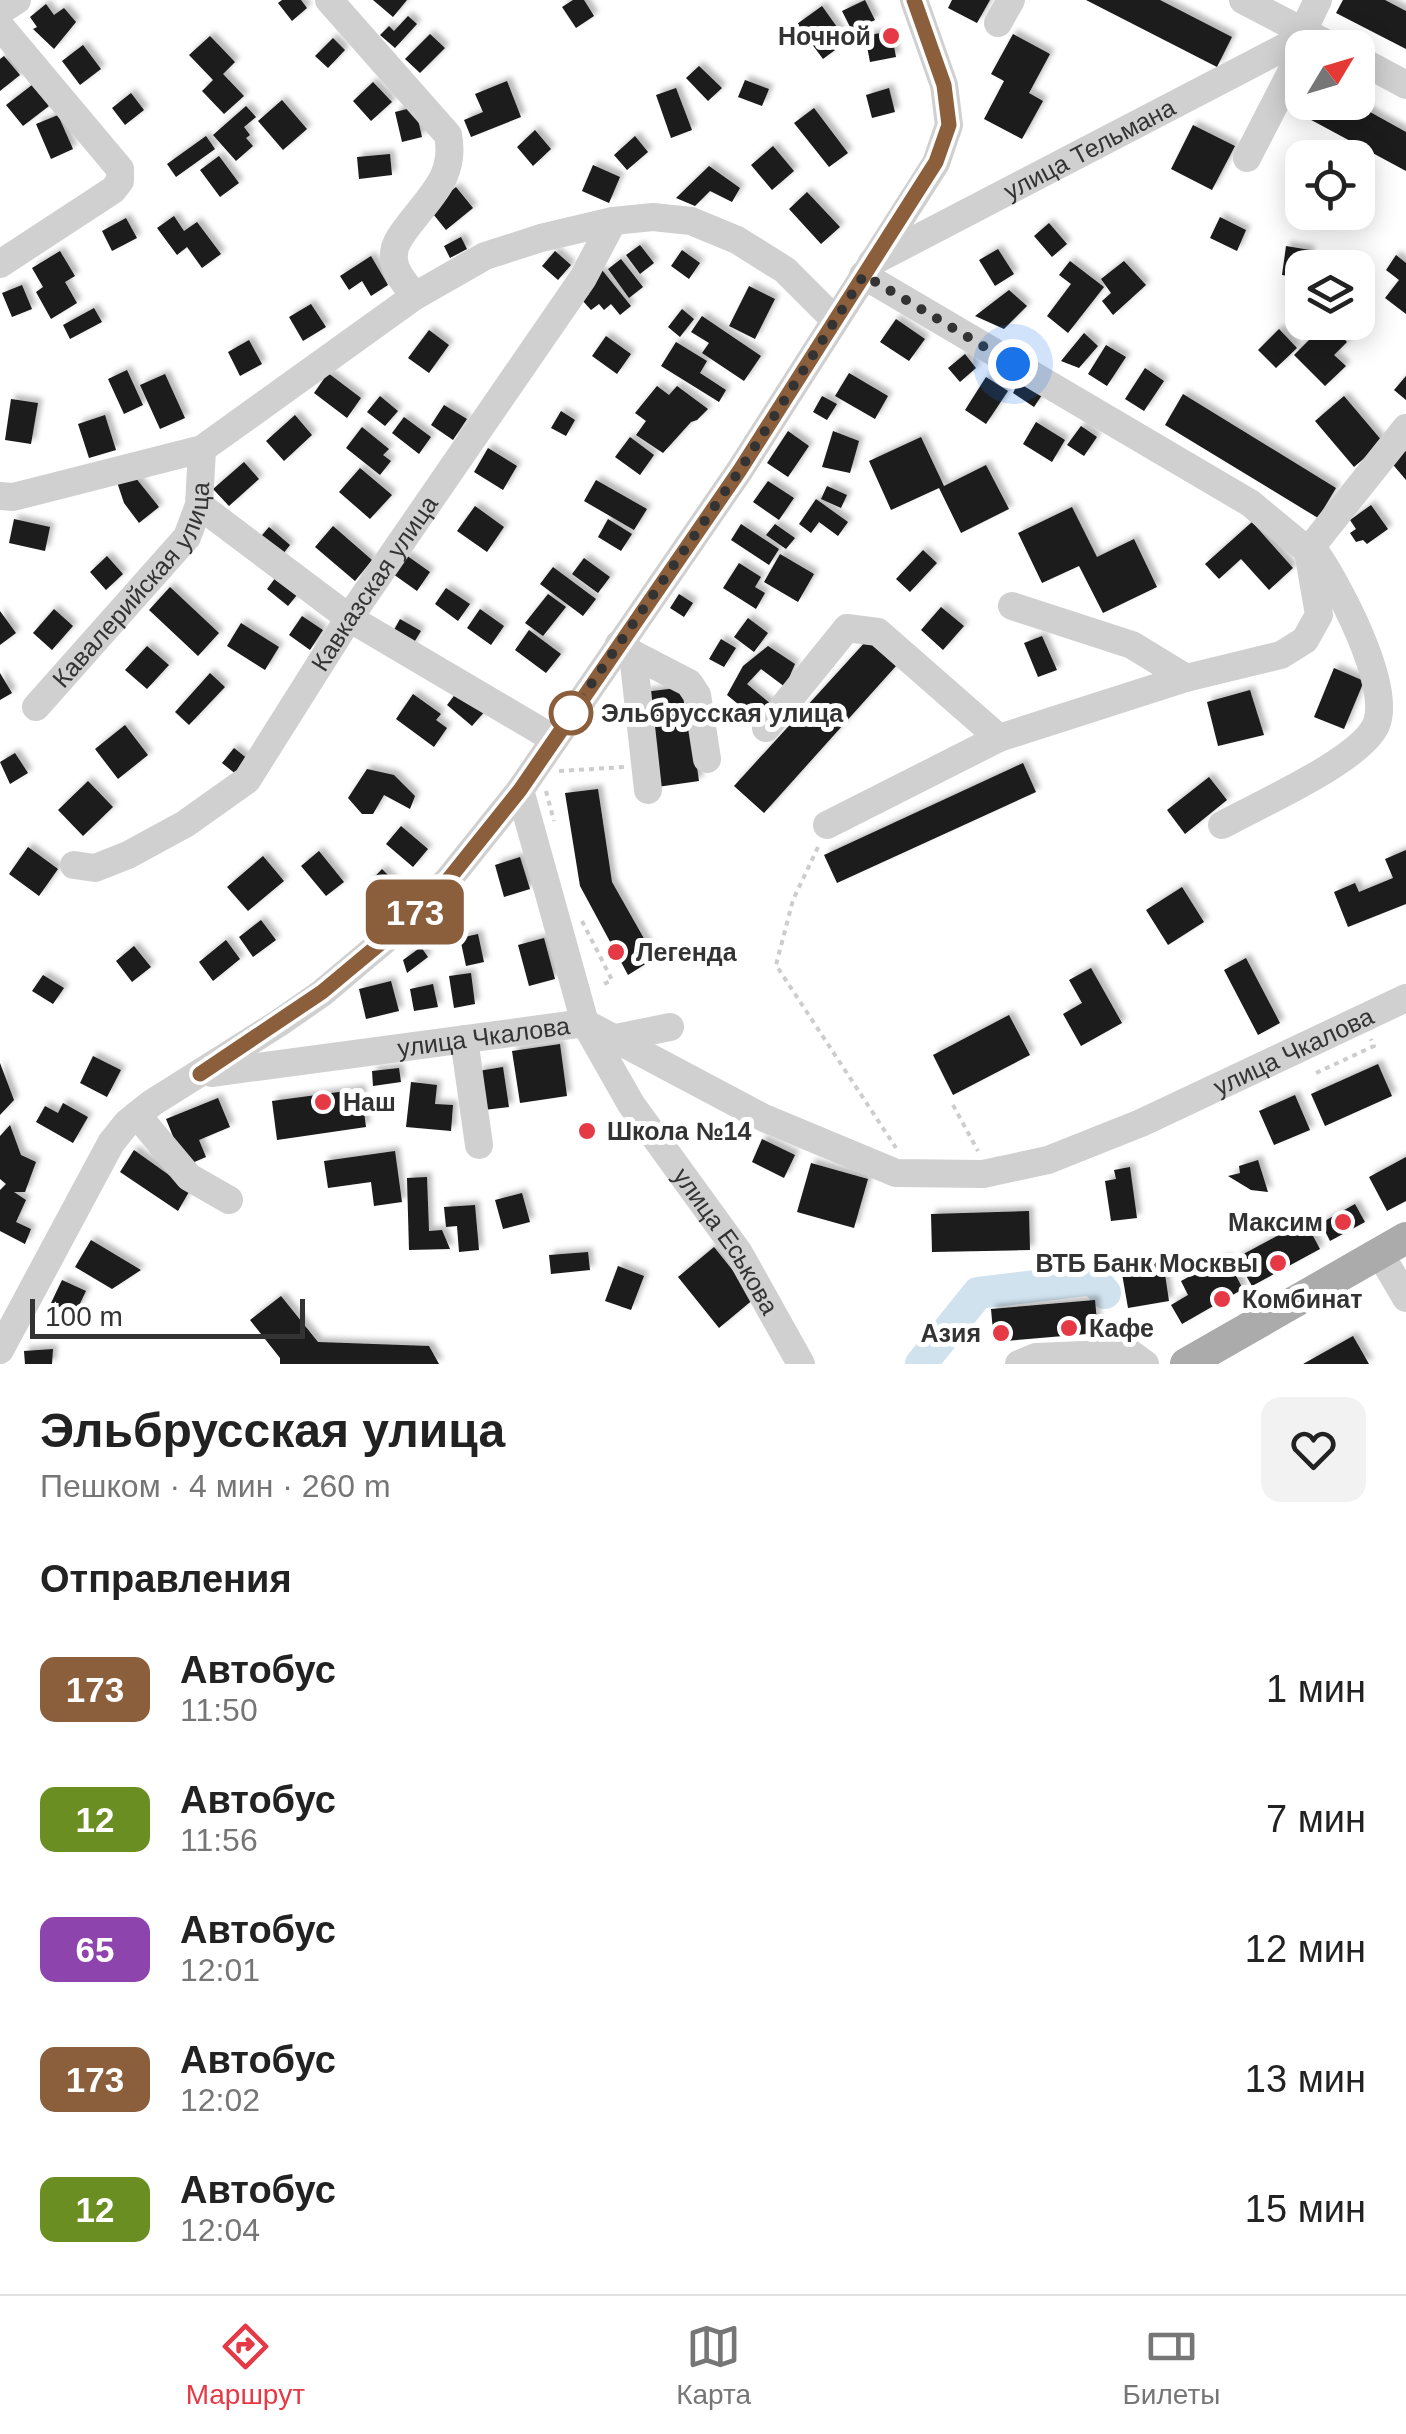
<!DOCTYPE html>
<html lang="ru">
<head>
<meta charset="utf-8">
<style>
  :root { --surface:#fff; --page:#f2f2f2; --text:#222; --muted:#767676; --line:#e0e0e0; --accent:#e63946 }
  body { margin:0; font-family:Helvetica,sans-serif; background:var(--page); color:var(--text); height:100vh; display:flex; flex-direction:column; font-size:38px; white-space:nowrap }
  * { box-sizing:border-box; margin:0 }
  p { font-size:32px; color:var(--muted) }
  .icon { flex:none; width:55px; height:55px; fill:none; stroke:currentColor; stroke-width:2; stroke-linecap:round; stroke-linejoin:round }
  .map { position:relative; height:1364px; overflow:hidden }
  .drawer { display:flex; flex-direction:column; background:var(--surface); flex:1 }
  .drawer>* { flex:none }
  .badge { padding:0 20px; border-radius:15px; font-size:35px; line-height:65px }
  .needle { width:65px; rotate:52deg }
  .tools { position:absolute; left:1285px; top:30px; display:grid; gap:20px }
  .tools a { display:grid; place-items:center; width:90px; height:90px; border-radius:20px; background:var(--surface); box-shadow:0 5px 25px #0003; font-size:50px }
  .scale { position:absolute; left:30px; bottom:25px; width:275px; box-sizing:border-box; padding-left:10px; border:5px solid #333; border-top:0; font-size:28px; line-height:35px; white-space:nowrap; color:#333; -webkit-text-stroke:8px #fff; paint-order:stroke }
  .you { position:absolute; width:50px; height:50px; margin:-25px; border:8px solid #fff; border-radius:50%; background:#1a73e8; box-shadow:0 0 0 15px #1a73e833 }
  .map>.badge { position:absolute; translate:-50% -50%; box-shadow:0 0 0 5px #fff }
  h2 { padding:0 40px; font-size:38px; line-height:90px }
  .round { display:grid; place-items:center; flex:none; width:105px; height:105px; border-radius:20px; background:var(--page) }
  .overview { display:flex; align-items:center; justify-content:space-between; height:170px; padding:0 40px }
  h1 { font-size:48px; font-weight:700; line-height:75px }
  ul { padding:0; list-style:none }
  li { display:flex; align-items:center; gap:30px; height:130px; padding:0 40px }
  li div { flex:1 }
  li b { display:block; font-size:38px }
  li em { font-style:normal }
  li .badge { min-width:110px; font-weight:700; text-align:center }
  .tab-bar { display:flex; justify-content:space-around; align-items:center; height:140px; border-top:2px solid var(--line); background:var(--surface); font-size:28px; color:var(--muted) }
  .tab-bar a { display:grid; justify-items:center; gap:5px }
  .tab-bar .on { color:var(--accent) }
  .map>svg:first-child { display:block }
</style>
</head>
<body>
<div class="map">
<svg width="1406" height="1364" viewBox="0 0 1406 1364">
  <defs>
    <filter id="shadow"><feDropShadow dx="4.5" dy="-4.5" stdDeviation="2.5" flood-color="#0004"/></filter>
  </defs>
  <rect width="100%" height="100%" fill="#fff"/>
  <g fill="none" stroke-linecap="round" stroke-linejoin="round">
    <path stroke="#cfe2ee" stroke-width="32" d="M921 1364 978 1293 1094 1279 1105 1293"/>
  </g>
  <path fill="#1a1a1a" filter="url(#shadow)" d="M282 0H301L307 8 292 21 278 3Z
    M373 0H407L393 17Z
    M573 0H584L594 16 576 28 562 7Z
    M865 0 875 20 852 31 842 11Z
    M952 0H990L977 23 948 8Z
    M1086 0H1160L1232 37 1217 67Z
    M1343 0H1385L1406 11V49L1336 13Z
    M46 4 54 15 64 8 76 22 54 49 33 29 37 27 30 17Z
    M822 6 847 41 823 59 797 24Z
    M408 16 417 24 395 48 380 35 389 26 394 31Z
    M891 31 896 57 870 62 865 36Z
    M430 34 445 48 420 73 405 59Z
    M1013 34 1050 54 1029 93 1043 101 1022 139 984 119 1004 81 991 74Z
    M210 36 235 62 223 74 244 96 224 114 202 91 213 80 189 55Z
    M333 38 345 50 328 68 315 56Z
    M83 45 101 69 80 85 62 61Z
    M4 56 20 75 0 91V59Z
    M699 66 722 88 708 101 686 78Z
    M745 80 769 89 762 106 738 97Z
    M507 81 521 117 471 137 464 120 483 112 475 94Z
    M373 82 392 102 371 121 353 101Z
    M1302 83V102H1352L1406 132V171L1289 108Z
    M32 85 49 106 23 126 6 105Z
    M676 88 692 130 671 138 656 95Z
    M889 88 895 112 872 118 866 95Z
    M131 93 144 110 125 125 112 108Z
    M282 100 307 129 283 150 258 121Z
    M246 106 256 117 244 127 250 135 246 138 253 146 236 161 213 135Z
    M415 107 422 137 402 142 395 112Z
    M814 108 848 153 829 167 794 123Z
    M58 115 73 149 51 159 36 124Z
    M1193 125 1235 146 1212 190 1171 169Z
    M535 130 551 149 533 166 517 147Z
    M206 136 215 149 176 177 167 164Z
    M635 136 648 152 627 170 614 155Z
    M773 146 794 171 772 190 751 165Z
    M390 154 392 175 359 179 357 157Z
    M219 156 239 183 220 197 200 170Z
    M593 165 620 177 609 203 582 191Z
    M709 166 740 188 732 202 710 191 695 206 676 198Z
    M456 187 473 208 446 230 429 209Z
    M807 192 840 227 821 244 789 209Z
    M174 216 184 231 197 222 221 254 202 268 187 247 177 255 157 228Z
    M1220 217 1246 230 1237 251 1210 238Z
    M126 218 137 238 112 251 102 231Z
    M1049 223 1067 244 1052 257 1034 236Z
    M461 237 467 249 450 258 444 246Z
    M640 245 654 263 640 274 626 255Z
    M1286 246 1310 250 1308 268H1302V278L1282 275Z
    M998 249 1014 274 995 286 979 260Z
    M682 250 700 263 689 279 671 266Z
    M60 251 75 276 65 282 77 303 51 319 36 292 43 287 32 268Z
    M555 251 571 265 558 280 542 266Z
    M1396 255 1406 263V314L1385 298 1399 280 1386 270Z
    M371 256 388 285 371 296 362 281 349 290 340 276Z
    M621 259 643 287 629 298 608 269Z
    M1070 261 1104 287 1068 333 1047 316 1071 284 1059 275Z
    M1124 261 1146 285 1113 315 1102 301 1111 293 1101 279Z
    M602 270 631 306 620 315 611 304 604 310 599 304 591 310 582 300 589 294 582 286Z
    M22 285 32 309 12 317 2 293Z
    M749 286 775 299 755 339 729 326Z
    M1009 290 1027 306 1004 329 975 316Z
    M311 304 326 327 303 341 289 317Z
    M94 308 102 322 70 339 63 325Z
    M682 309 694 319 680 337 668 327Z
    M702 316 761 356 744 381 702 353 709 343 691 332Z
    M896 319 925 339 909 361 880 342Z
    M1327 322 1347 342 1334 355 1346 366 1325 386 1294 355Z
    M1279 329 1297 348 1276 368 1258 350Z
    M429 330 449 345 429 373 408 358Z
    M1084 333 1098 346 1079 368 1061 361Z
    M606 336 631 354 617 374 592 356Z
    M249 340 262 364 240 376 228 352Z
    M676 342 707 361 700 373 726 390 719 402 661 366Z
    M1106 345 1126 357 1107 386 1088 374Z
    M965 354 976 368 960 382 948 368Z
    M1145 368 1164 381 1144 411 1125 399Z
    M127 370 143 405 124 414 108 379Z
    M328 373 361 398 347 418 314 393Z
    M849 373 888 396 875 419 835 396Z
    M165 374 185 418 160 429 140 385Z
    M1406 376V400L1394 390Z
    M986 377 1008 391 986 424 965 410Z
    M1020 379 1044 392 1034 407 1013 393Z
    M657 386 669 395 677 386 708 409 697 420 691 422 663 453 636 435 646 421 635 413Z
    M1183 394 1336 488 1318 518 1165 425Z
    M380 396 398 411 385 426 367 412Z
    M822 396 837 404 827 420 813 412Z
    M1344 396 1383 442 1354 467 1315 421Z
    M11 399 38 403 31 444 5 440Z
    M444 405 467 419 453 440 431 425Z
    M561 411 575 420 566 436 551 428Z
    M105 415 116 450 89 458 78 424Z
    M295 415 312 435 284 461 266 441Z
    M404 417 431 437 419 454 392 433Z
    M1036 422 1065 440 1052 462 1023 444Z
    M1081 426 1097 437 1084 456 1067 445Z
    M362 427 389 449 383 455 391 461 380 475 346 448Z
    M788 431 809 446 788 477 767 463Z
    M833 431 859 441 850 473 822 467Z
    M630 437 654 455 640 475 615 457Z
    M921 437 944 486 986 465 1009 509 961 533 939 488 891 510 869 461Z
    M488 448 517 466 503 490 474 472Z
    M1403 448 1406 452V480L1389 460Z
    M244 462 259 479 229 506 213 489Z
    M360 468 392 495 370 519 339 492Z
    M135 477 159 507 139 523 124 503 117 482Z
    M596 480 647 509 634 530 584 501Z
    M768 481 794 498 779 520 753 502Z
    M827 486 847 495 841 508 821 499Z
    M816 499 848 522 838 536 819 522 811 533 799 524Z
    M1371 505 1388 529 1367 544 1363 540 1356 542 1350 533 1356 529 1350 520Z
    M475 506 504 527 487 552 457 531Z
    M1072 507 1097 557 1134 539 1157 587 1103 613 1079 566 1042 583 1018 533Z
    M14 519 50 527 45 551 9 543Z
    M608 519 632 534 621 551 598 537Z
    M1252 522 1293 568 1269 590 1241 559 1219 579 1205 564Z
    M741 524 779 549 769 565 731 540Z
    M775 524 795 538 786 549 766 535Z
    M333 526 372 560 355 581 315 547Z
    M269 527 290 545 279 559 257 541Z
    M923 550 937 563 910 592 896 579Z
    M780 554 814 574 798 602 764 582Z
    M406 555 430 572 417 591 393 574Z
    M107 556 123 574 106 590 90 572Z
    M584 558 610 577 598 593 572 574Z
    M739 563 761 577 755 587 765 593 756 609 723 588Z
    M553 567 596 599 583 616 540 584Z
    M279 573 301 590 288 606 267 589Z
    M170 587 219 633 198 656 149 610Z
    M446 588 470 604 458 621 435 604Z
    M548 594 566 607 543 636 525 623Z
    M679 594 693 603 684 617 670 608Z
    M941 607 964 626 943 650 921 630Z
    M54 609 73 626 52 650 33 633Z
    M480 609 504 626 491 645 467 628Z
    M0 611 16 633 0 645Z
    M302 616 323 630 310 650 289 635Z
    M748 618 768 633 754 652 734 637Z
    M400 619 421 631 410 649 390 637Z
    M241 623 279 647 265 670 227 646Z
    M529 630 561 654 546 673 515 650Z
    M1042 636 1057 670 1038 677 1024 643Z
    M721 639 736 648 724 667 709 659Z
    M867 640 896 666 764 813 734 786Z
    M147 646 169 665 147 689 125 670Z
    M768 646 795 664 785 687 761 669 747 684 772 705 760 722 727 695 743 666Z
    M1334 668 1364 681 1344 729 1314 717Z
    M0 673 12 693 0 700Z
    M210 673 225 687 189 725 175 712Z
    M685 687 699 781 657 787 644 692Z
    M460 688 486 710 472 726 447 705Z
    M1250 690 1264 735 1218 746 1207 702Z
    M413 694 441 714 436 720 447 728 434 747 396 719Z
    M125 725 148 755 118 779 95 749Z
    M234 748 249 760 237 775 222 763Z
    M15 753 28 773 10 784 0 762Z
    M1023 763 1036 792 837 883 824 855Z
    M367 769 394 775 415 796 410 809 384 795 373 814H362L348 798Z
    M1209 777 1227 800 1185 834 1167 810Z
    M88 781 113 807 83 836 58 810Z
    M598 789 612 882 655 958 628 975 580 886 565 793Z
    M401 826 428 849 413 867 386 844Z
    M28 847 58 869 39 896 9 874Z
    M1406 850V904L1348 927 1334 892 1355 883 1359 892 1393 878 1385 859Z
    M319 851 344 882 326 896 301 866Z
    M263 856 284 881 248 911 227 887Z
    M520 857 530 889 504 897 495 865Z
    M382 869 401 888 382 907 364 888Z
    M1182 887 1204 922 1168 945 1146 910Z
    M261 920 276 940 253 957 239 937Z
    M478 934 484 962 466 966 460 938Z
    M544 938 555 979 529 986 518 945Z
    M226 940 240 959 213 981 199 962Z
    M134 946 151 967 132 982 116 961Z
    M421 947 428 957 407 973 403 960Z
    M1246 958 1280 1023 1258 1035 1224 970Z
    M1091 968 1122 1023 1081 1046 1063 1014 1082 1003 1069 980Z
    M471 973 475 1004 454 1008 449 976Z
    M43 975 64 988 53 1004 32 991Z
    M391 981 399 1011 366 1019 359 989Z
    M433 984 438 1007 414 1011 410 989Z
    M1009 1015 1030 1055 953 1095 933 1055Z
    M560 1044 567 1096 520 1103 512 1051Z
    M93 1056 121 1070 107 1097 80 1083Z
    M0 1063 14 1100 0 1115Z
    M1378 1064 1392 1096 1325 1126 1311 1094Z
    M503 1067 509 1107 484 1110 478 1071Z
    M399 1068 401 1082 373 1086 372 1071Z
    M411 1082 437 1085 435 1104 453 1105 451 1131 406 1127Z
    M361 1089 366 1127 277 1140 272 1101Z
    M1295 1095 1310 1130 1274 1145 1259 1111Z
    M218 1098 230 1127 199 1140 206 1157 185 1166 166 1119Z
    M63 1103 88 1117 73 1143 36 1122 45 1106 58 1113Z
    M10 1125 21 1155 36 1162 25 1192H14L26 1200 16 1222 31 1229 25 1244 0 1231V1190L6 1184 0 1179V1136Z
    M762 1139 795 1155 784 1178 752 1162Z
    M134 1150 190 1190 178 1211 120 1172Z
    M395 1151 402 1202 374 1206 371 1182 328 1188 324 1161Z
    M1406 1157V1201L1387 1211 1369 1177Z
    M1258 1160 1268 1192 1251 1190 1228 1176 1240 1173 1239 1166Z
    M811 1163 868 1179 854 1228 797 1212Z
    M1130 1167 1137 1218 1111 1221 1105 1181 1116 1179 1114 1170Z
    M427 1177 429 1231 442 1230 450 1249 409 1250 407 1178Z
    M522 1193 530 1222 503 1229 495 1200Z
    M1355 1204 1365 1222 1330 1241 1321 1223Z
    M475 1205 479 1250 459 1252 457 1226 446 1227 444 1207Z
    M1029 1211 1030 1250 932 1252 931 1214Z
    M1305 1221 1320 1249 1252 1286 1236 1258Z
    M91 1240 141 1270 112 1289 75 1267Z
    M714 1247 755 1298 719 1328 678 1277Z
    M588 1252 590 1270 551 1274 549 1255Z
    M1226 1257 1243 1289 1182 1324 1171 1305 1188 1295 1181 1281Z
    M1163 1261 1169 1301 1128 1308 1121 1268Z
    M618 1266 644 1276 631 1310 605 1301Z
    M62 1280 86 1291 75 1314 51 1303Z
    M281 1296 318 1342 429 1346 439 1364H280V1358L250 1320Z
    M1095 1300 1098 1333 994 1342 991 1309Z
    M1353 1336 1369 1364H1303Z
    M53 1349 52 1364H25L24 1351Z"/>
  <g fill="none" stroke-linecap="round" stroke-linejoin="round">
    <path stroke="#cdcdcd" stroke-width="4" stroke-dasharray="5 5" stroke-linecap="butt" d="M559 771 625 767
      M546 791 554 821
      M818 847 793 900 776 965 896 1148
      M582 921 612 980 600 986
      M1316 1073 1374 1046 1371 1039
      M953 1105 978 1151"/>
    <g stroke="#d0d0d0" stroke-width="28">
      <path d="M329 0 448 135C456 176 431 195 408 226 402 234 394 244 394 254 392 271 406 284 415 296"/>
      <path d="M1243 0 1335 48"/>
      <path d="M0 11 17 0"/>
      <path d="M998 23 1011 0"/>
      <path d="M0 26 120 169V181L113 190 0 264"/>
      <path d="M1303 31 1318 0"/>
      <path d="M1358 59 1406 85"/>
      <path d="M1247 158 1302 51"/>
      <path id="s1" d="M872 262 1310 34"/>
      <path d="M863 275 1250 503 1308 551"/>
      <path d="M0 496 13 497 202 449 415 296 485 256 541 238 613 221 653 217 691 221 737 240 785 270 835 320"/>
      <path d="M199 505 349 618 554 739"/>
      <path d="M1308 551 1406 428"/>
      <path d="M1012 606 1132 645 1186 678"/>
      <path d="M619 644 633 654 648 790"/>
      <path d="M633 654 689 683 697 695 707 759"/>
      <path id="s2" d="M36 707 187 537 199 505 202 449"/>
      <path d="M766 728 847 628 878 632 999 738"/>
      <path id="s3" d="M520 790 585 1023 631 1104 739 1253 801 1364"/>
      <path d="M827 825 999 738 1186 678 1281 655 1305 640 1319 615 1308 551"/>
      <path d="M1222 825C1258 805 1361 760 1376 725 1393 686 1336 580 1312 547"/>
      <path id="s4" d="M74 865 95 868 128 855 185 824 247 780 349 618 583 278 613 221"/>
      <path d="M616 1038 670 1027"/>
      <path d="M464 1039 479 1145"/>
      <path id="s5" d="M211 1073 585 1023 764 1118 896 1173 983 1174 1048 1160 1141 1123 1406 998"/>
      <path d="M137 1115 189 1177 229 1200"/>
      <path d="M1379 1252 1406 1298"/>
      <path d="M0 1350 111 1143 127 1123 152 1103 279 1023 322 993 393 933 448 880 520 790 740 470 936 163 949 125 944 85 914 0"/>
      <path d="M1019 1364 1036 1357 1130 1353 1145 1364"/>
    </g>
    <path stroke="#ababab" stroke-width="32" d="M1186 1364 1406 1238"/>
  </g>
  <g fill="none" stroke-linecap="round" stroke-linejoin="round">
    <defs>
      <path id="line" d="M200 1074 322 992 394 932 448 880 520 790 740 470 936 162 949 125 944 85 914 0"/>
    </defs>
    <use href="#line" stroke="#fff" stroke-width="22"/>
    <use href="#line" stroke="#8b5e3c" stroke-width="15"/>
    <path stroke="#333" stroke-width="10" stroke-dasharray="0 18" d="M571 713 740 470 864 275 1013 364"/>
  </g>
  <g fill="#e63946" stroke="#fff" stroke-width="4">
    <circle cx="891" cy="36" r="10"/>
    <circle cx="616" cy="952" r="10"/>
    <circle cx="323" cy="1102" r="10"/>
    <circle cx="587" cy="1131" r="10"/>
    <circle cx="1343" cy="1222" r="10"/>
    <circle cx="1278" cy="1263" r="10"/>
    <circle cx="1222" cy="1299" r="10"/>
    <circle cx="1069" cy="1328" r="10"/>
    <circle cx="1001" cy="1333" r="10"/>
  </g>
  <circle fill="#fff" stroke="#8b5e3c" stroke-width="5" cx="571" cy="713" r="20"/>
  <g text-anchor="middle" stroke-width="10" stroke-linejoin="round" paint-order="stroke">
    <g font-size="25" font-weight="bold" fill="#333" stroke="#fff" text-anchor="start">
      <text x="871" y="45" text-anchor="end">Ночной</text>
      <text x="636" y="961">Легенда</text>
      <text x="343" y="1111">Наш</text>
      <text x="607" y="1140">Школа №14</text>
      <text x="1323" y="1231" text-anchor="end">Максим</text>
      <text x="1258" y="1272" text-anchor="end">ВТБ Банк Москвы</text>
      <text x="1242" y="1308">Комбинат</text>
      <text x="1089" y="1337">Кафе</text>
      <text x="981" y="1342" text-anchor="end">Азия</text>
    </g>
    <g font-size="25" fill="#333" stroke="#fff">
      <text dy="9" stroke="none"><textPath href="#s1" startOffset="245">улица Тельмана</textPath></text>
      <text dy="9" stroke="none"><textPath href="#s2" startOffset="158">Кавалерийская улица</textPath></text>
      <text dy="9" stroke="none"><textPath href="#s4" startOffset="432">Кавказская улица</textPath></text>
      <text dy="9" stroke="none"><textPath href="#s5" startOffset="275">улица Чкалова</textPath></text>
      <text dy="9" stroke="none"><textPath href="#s5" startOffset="1145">улица Чкалова</textPath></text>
      <text dy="9" stroke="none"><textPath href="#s3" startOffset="502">улица Еськова</textPath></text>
    </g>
    <g font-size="25" font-weight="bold" fill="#333" stroke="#fff" text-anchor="start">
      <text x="601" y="722">Эльбрусская улица</text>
    </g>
  </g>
</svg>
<div class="tools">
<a><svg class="needle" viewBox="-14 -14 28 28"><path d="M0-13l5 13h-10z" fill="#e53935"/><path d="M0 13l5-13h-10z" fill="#767676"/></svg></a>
<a><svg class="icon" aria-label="locate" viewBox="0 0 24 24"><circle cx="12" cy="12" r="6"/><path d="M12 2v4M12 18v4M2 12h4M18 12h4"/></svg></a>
<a><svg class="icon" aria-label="layers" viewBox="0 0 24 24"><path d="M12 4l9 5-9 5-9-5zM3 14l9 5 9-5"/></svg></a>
</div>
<div class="scale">100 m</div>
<div class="you" style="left:1013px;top:364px"></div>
<b class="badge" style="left:415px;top:912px;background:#8b5e3c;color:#fff">173</b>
</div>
<section class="drawer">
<div class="overview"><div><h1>Эльбрусская улица</h1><p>Пешком · 4 мин · 260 m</p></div><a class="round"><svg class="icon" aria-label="heart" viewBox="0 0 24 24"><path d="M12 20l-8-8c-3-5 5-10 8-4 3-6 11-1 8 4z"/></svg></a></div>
<h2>Отправления</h2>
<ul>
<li><span class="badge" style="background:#8b5e3c;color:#fff">173</span><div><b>Автобус</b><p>11:50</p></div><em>1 мин</em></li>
<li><span class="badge" style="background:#6b8e23;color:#fff">12</span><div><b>Автобус</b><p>11:56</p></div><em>7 мин</em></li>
<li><span class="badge" style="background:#8e44ad;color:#fff">65</span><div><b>Автобус</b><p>12:01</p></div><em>12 мин</em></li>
<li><span class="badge" style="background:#8b5e3c;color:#fff">173</span><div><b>Автобус</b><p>12:02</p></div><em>13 мин</em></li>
<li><span class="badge" style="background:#6b8e23;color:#fff">12</span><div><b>Автобус</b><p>12:04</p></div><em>15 мин</em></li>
</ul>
</section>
<nav class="tab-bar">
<a class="on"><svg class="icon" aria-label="directions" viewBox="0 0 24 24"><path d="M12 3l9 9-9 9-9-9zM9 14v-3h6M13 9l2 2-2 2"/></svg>Маршрут</a>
<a><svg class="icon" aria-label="map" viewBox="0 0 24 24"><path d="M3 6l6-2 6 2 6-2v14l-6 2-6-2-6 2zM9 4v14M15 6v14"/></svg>Карта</a>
<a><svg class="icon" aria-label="tickets" viewBox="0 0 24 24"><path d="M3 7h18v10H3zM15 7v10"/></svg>Билеты</a>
</nav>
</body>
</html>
